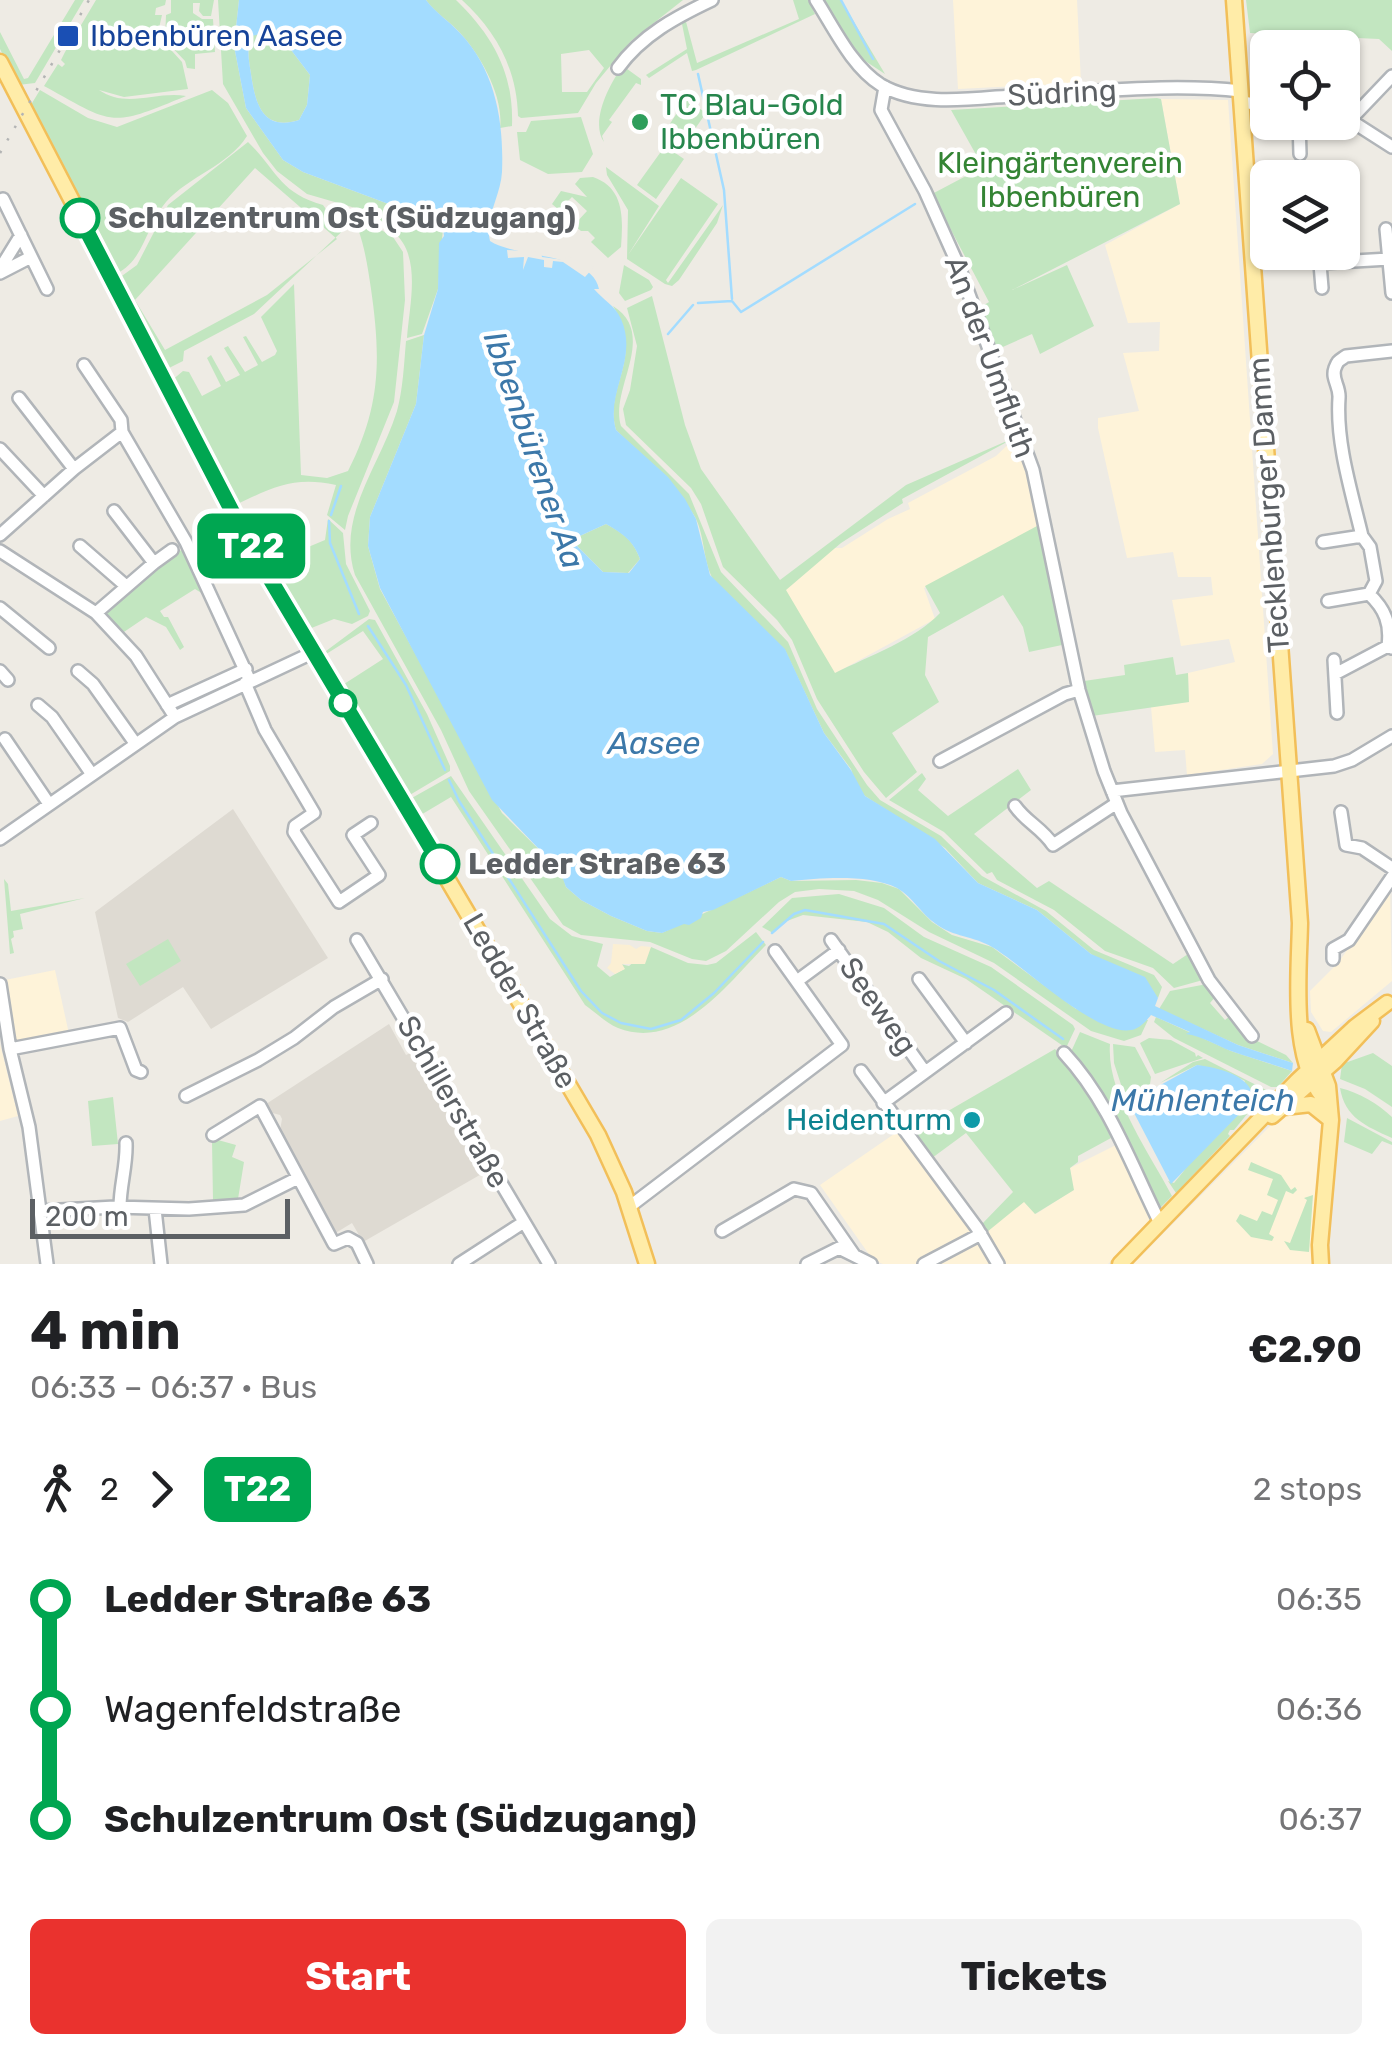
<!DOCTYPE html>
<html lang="en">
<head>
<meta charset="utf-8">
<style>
  :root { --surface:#fff; --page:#f2f2f2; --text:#202124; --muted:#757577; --accent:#ea322e }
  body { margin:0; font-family:Rubik,sans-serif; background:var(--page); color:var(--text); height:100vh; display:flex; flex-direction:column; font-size:38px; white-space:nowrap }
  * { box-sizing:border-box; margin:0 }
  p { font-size:32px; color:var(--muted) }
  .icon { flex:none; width:55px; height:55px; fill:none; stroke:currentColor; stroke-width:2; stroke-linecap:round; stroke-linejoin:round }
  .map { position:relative; height:1264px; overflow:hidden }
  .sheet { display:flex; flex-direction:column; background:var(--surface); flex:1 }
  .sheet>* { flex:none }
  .badge { padding:0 20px; border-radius:15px; font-size:35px; line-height:65px }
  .tools { position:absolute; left:1250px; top:30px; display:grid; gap:20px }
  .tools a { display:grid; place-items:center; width:110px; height:110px; border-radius:15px; background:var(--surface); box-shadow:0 2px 8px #0004; font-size:50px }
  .scale { position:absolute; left:30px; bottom:25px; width:260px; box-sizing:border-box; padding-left:10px; border:5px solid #5c6064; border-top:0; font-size:28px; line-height:35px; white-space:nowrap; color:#5c6064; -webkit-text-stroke:8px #fff; paint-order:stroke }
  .map>.badge { position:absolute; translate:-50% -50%; box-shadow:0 0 0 5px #fff }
  .legs { display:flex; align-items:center; gap:15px; height:110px; padding:0 30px; font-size:32px }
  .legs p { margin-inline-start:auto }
  .overview { display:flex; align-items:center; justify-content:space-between; height:170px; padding:0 30px }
  h1 { font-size:55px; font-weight:700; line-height:75px }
  .button { display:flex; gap:20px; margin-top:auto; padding:20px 30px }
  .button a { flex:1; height:115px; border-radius:15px; background:var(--accent); color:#fff; font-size:40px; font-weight:700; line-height:115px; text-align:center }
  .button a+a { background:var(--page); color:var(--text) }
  ul { padding:0 30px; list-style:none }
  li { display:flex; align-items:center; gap:35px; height:110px; font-size:38px }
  li i { display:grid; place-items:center; width:15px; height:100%; margin:0 12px; background:currentColor }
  li i::after { content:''; width:25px; height:25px; margin:-12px; border:8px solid; border-radius:50%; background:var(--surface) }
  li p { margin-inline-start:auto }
  li:first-child i { background:linear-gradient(#0000 50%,currentColor 0) }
  li:last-child i { background:linear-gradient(currentColor 50%,#0000 0) }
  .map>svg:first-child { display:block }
</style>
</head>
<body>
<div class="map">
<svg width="1392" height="1264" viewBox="0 0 1392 1264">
  <rect width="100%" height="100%" fill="#eeebe4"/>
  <path fill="#fef3d9" d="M953 0H1077L1081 83 958 89Z
    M1161 99 1228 100 1273 754 1262 764 1187 775 1185 750 1155 752 1151 707 1189 702 1188 673 1235 662 1229 639 1181 646 1172 600 1213 595 1211 577H1178L1173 552 1127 558 1098 428V418L1139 411 1123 353 1159 351 1160 322 1128 323 1105 245 1180 204Z
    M1016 437 1040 526 924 588 935 619 832 675 779 588 834 548H842L888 519 910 509 908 503 996 456Z
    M1390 889 1392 981 1331 1032 1323 1031 1311 1012 1310 991 1338 963Z
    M55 970 69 1034 21 1042 14 1040 5 980Z
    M0 1044 18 1116 0 1121Z
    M1296 1112 1315 1113 1323 1123 1313 1264H1133L1277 1119Z
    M897 1132 976 1233 985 1229 1022 1196 1036 1214 1073 1190 1070 1168 1118 1144 1154 1219 1108 1264H883L873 1260 820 1185Z"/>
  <path fill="#dedad2" d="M233 809 328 958 211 1029 183 987 128 1022 118 1018 95 912Z
    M389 1024 406 1055 415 1051 485 1172 363 1242 352 1223 334 1234 279 1136 282 1119 280 1115 265 1111 263 1106Z"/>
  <path fill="#c2e6c0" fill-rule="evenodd" d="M75 0H84L35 83 18 85 0 49V32L24 79 28 78Z
    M96 0H166L165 5 156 8 155 15H162L159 28 163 31 162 40 182 62 188 89 124 97 99 90C126 109 156 91 186 96 109 128 115 125 44 86L58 64 62 67 65 64 61 60 65 52Z
    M171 0H214L211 16H203L199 11 200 3H193V13L202 19H213L215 52 195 54V69L187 68 185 61 165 40 166 15 171 13Z
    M218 0H239L234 46 246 108 283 160 303 172 410 212 443 228 438 289 422 334 407 338C409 309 419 269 403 243 396 231 382 225 376 214L307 194 277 171 263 153 223 84Z
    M426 0H456C493 36 514 73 512 126L500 128C504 97 481 56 461 34 450 21 436 14 426 0Z
    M462 0H683L631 41 596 83 578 113 521 118 518 116C517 69 496 31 462 0ZM589 50 604 68 587 92H562L561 54Z
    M793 0H808L815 14 696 70 692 71 687 53 649 78 646 75 687 49 681 19 685 18 697 63 799 19Z
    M822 0H841L885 74 856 55Z
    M1246 0H1392V51L1379 39 1250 33Z
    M268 32 282 38 310 75 307 105 299 120C261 132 255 101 251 74 249 61 246 49 252 35Z
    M623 66 641 79V85L636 83 609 120 612 122 602 136 604 142C590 122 609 84 623 66Z
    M40 90 88 118 117 127 212 90 228 103 247 136C228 166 189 176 166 202 146 225 145 260 116 274L29 108Z
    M1157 98 1161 99 1180 204 1012 290 1067 265 1094 326 1040 354 1032 334 996 350 979 308 989 302 932 194 983 167 951 110Z
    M686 99 706 113 679 152 660 139Z
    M581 117 593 154 582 172 548 174 520 160 517 132H526L531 121Z
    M248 142C277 170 279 193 323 205L328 212 336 208 349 210 350 224 254 314 184 351 183 361 167 369 119 278 137 265 168 205ZM255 168 337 239 267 295 165 350 135 300Z
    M665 146 684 159 656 199 637 185Z
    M606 167 659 206 628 255 681 178 718 204 666 280 668 283 723 205 717 223 679 280 672 286 665 284 627 259 628 210 607 175Z
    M593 177C625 188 623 219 621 247L608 258 591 242 595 238 588 231H581L574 225 587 211 572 197 559 210 552 204 561 191 587 197 575 184 580 178Z
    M368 222 393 237 403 252 405 300 394 402 348 516 345 530 327 515 336 485C294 476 274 487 237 504L171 381 183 371 189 372 202 396 221 386 207 358 211 355 226 382 240 375 224 348 228 346 245 372 258 365 243 337 246 336 262 362 275 355 277 351 261 317 294 284 301 475 327 478 348 471C381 406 381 359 371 289 368 269 365 248 358 229L350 232Z
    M624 265 649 280 653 287 651 290 625 301 619 293Z
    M652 296 685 425 701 469 780 580 906 485 1016 437 902 499 903 503 841 543 786 590 835 673C869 656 916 639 940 613L925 586 1037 526 1040 527 1062 645 1029 652 1023 627 1003 595 928 637 925 675 939 702 892 733 917 772 886 798 864 772 817 699 792 640 777 620 723 567 701 504 691 488 626 425 623 409 630 390 637 346 627 308Z
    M613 306C659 335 609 389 621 426L689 494 721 572 788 642 817 709 867 785 880 800 941 836 982 876 1046 911 1094 950 1154 975 1162 987 1158 998 1091 954 1037 910 978 883 945 848 865 796 857 787 851 769 824 733 785 650 716 584C702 564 706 538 695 517 675 483 644 457 616 430 603 386 646 359 613 306Z
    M424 335 416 404 370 517 368 546 380 589 502 813 561 871 566 887 581 900 611 916 647 931 662 933 781 877 791 881 856 880 882 883 899 889 932 922 952 935 992 947 1076 1009 1148 1020 1141 1035 1124 1041 1091 1031 994 963 929 932 878 900 854 891 819 889 795 892 779 902 726 951 706 961 692 959 650 942 581 935 563 925 469 791 441 730 355 575C336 516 380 466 397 411 403 389 404 364 406 341Z
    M328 519 343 533 346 564 370 611 368 616 352 624 334 619 309 629 270 563 325 540Z
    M606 524C624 534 633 540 640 559L628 573 603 572 571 540Z
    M177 550 185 551 208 597 195 589 160 611 164 617H168L184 647 180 650 166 627 146 617 121 634 105 615V611L165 560 172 559Z
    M369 619 375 620 427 714 450 766V771L408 796 341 686 383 659 363 631 323 656 322 654Z
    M1173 657 1176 675 1188 673 1189 702 1092 716 1084 681 1125 675 1124 665Z
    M1018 769 1031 790 974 834 1037 888 1049 881 1173 964 1188 954 1174 923 1203 980 1174 988 1153 968 1105 951 1054 910 997 880 992 872 987 874 944 832 889 800 922 773 926 779 918 790 948 816Z
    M451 776 550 919 572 936 603 944 597 966 610 977 624 969 616 963 629 966 651 947 688 963 707 965 716 963 756 932 766 945C729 982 679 1052 618 1028 606 1023 595 1012 585 1005L451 797 419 816 410 799Z
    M4 879 8 884 11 911 85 898 20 914 23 929 13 931 14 937 11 939 14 953 10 954Z
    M839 894 884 908 924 937 991 967 1073 1025 1075 1029 1066 1048 966 979 921 958 888 932 867 922 803 915 787 921 773 933 762 927 792 898Z
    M168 939 181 961 140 986 126 964Z
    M1207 984 1216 996 1210 1003 1225 1020 1231 1015 1251 1038 1286 1055 1293 1063 1238 1045 1159 1009 1170 991Z
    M1156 1017 1231 1051 1292 1071 1278 1087H1271L1174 1038 1154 1022Z
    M1080 1032 1110 1044C1106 1093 1149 1152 1172 1196L1161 1207 1155 1205 1100 1089 1070 1054Z
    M1149 1038 1171 1040 1195 1053 1196 1057 1198 1055 1203 1058 1155 1074 1140 1043Z
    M1113 1044 1135 1047 1151 1077 1150 1084 1130 1098 1125 1097 1114 1063Z
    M1055 1049 1093 1096 1111 1138 1078 1156V1162L1070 1168 1074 1190 1035 1214 1024 1202 987 1232 981 1225 1013 1192 966 1133 932 1158 919 1142 917 1129Z
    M1373 1053 1392 1066V1107L1365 1089 1340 1079 1342 1064Z
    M1205 1059 1272 1093 1248 1113 1234 1130H1230L1228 1134 1230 1136 1176 1193 1168 1181 1174 1183 1183 1172 1245 1081 1229 1073 1197 1065 1160 1083 1193 1062Z
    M1340 1088C1360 1093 1377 1103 1392 1117V1138C1366 1126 1345 1118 1340 1088Z
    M113 1097 118 1144 92 1146 88 1101Z
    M1347 1118 1392 1142V1145L1382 1141 1372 1154 1344 1142Z
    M218 1140 236 1145 232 1157 244 1162 238 1199 213 1201 212 1141Z
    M1251 1162 1281 1175 1291 1190 1295 1187 1297 1190 1293 1194 1286 1191 1269 1234 1274 1237 1272 1241 1251 1237 1236 1221 1240 1214 1257 1221 1262 1211 1272 1215 1278 1200 1267 1195 1273 1179 1248 1170Z
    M1313 1195 1309 1252 1290 1250 1284 1241 1290 1243 1307 1200 1304 1198Z"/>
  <path fill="#fbefd3" d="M613 944 630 945 636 949 641 946 651 947 645 964H622L625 969 615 974 607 968 611 963Z"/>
  <path fill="#a3dcff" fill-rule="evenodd" d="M239 0H426C436 13 449 21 460 33 496 71 504 123 502 172 501 195 484 219 490 241 518 259 592 252 599 289H594C603 300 615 305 621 319 639 360 605 392 616 430L668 477 685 499 696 519 710 575 785 649 824 733 851 770 865 796 935 839 978 883 1037 910 1091 954 1145 977 1158 998 1155 1006 1238 1045 1293 1063 1292 1071C1272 1064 1251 1058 1231 1051 1215 1045 1202 1036 1186 1034L1190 1032 1151 1015C1148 1019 1142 1026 1135 1029 1101 1042 1022 964 992 947 974 936 953 937 936 924 921 914 913 897 897 888 869 874 821 878 791 881L781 877 713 910 703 912 701 918 689 925 684 924 662 933 647 931 611 916 581 900 566 887 560 871 492 800 380 588 368 546 370 517 416 404 424 335 438 289 439 243 444 236 443 228 410 212 303 172 283 160 246 108 234 46ZM268 32 282 38 310 75 307 105 299 120C262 132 255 102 251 74 249 61 246 49 252 36ZM606 524C623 534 633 540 640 559L629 573 603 572 571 540Z
    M1197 1065C1218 1068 1250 1074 1254 1099L1171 1184 1132 1109 1135 1099Z"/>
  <path fill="#eeebe4" d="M507 250 541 252 542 257 564 260 567 256 594 267 585 277 563 262 553 261 552 268 544 267V260L528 257 523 270 524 257 508 258Z"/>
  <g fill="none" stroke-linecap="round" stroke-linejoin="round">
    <path stroke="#a3dcff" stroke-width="2.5" d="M841 0 873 59
      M698 74 724 190 732 299
      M698 303 732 301 741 312 915 204
      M668 334 693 305
      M331 515 341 486
      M329 521 330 543 359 614
      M368 626 406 685 445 770
      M449 780 459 801 581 991 602 1013 621 1023 651 1029 681 1020 714 993 763 942
      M772 933 794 914 805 910 884 924 939 961 994 990 1063 1039"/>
    <defs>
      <path id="minor" d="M816 0C834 28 852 67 881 85 922 109 980 97 1025 95 1096 92 1170 83 1241 91
        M618 68C642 35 676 17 712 0
        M885 87 881 110 925 191 959 267 1033 470 1079 690 1104 771 1121 813 1209 980 1252 1036
        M1242 102 1268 106
        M1342 115 1392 147
        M1350 120 1392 76
        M1299 122 1300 154
        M3 199 47 289
        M1386 229 1392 293
        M1319 252 1322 288
        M1320 263 1389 259
        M0 269 21 235
        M0 273 31 257
        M1392 351 1346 356C1339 361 1338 360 1335 368 1331 379 1340 386 1339 398 1336 443 1351 490 1362 536L1370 547 1376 581 1369 594C1385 609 1391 624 1388 646L1392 648
        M84 365 121 420 122 432 186 542 250 681
        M19 398 74 469
        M0 449 44 496
        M114 511 154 563 172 550
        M0 535 74 469 122 432
        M1323 542 1362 536
        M80 546 126 586
        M0 551 96 613 136 656 175 717
        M1328 601 1369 594
        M0 608 49 648
        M96 613 154 563
        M1334 660 1337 713
        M0 671 8 680
        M78 671 93 684 135 743
        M1335 674 1388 646
        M245 683 265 730 314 813 295 826 294 832 339 902 379 875 353 835 371 823
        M38 705 52 717 91 773
        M167 705 246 669
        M5 739 49 804
        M940 761 1065 694 1079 690
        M1112 791 1334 766 1352 760 1392 736
        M1015 806C1026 822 1042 828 1053 845L1117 803
        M1341 812 1346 845 1362 848 1392 868
        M0 839 175 717 314 652
        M357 940 549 1264
        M831 940 925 1072
        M1333 959V949L1349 940 1392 877
        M919 979 966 1043
        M797 981 839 950
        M0 984 10 1049 29 1127 47 1264
        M10 1049 120 1028 136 1070 141 1072
        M1064 1053C1109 1101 1131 1165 1160 1223
        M861 1071 977 1228 998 1264
        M186 1096 258 1060 294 1038 334 1007 382 979
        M883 1103 1006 1013
        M213 1135 260 1106 334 1244 348 1238 357 1243 367 1264
        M120 1207C120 1185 127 1165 126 1143
        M629 1207 842 1045 775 951
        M155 1209 161 1264
        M42 1211 115 1207 189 1209 244 1205 296 1179
        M722 1231 794 1189 811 1193 854 1255
        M459 1264 524 1222
        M807 1264 839 1248 871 1264
        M924 1264 981 1234"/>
      <path id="major" d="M1234 0 1300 923C1299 975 1289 1064 1328 1103
        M0 62 249 542 598 1135 624 1192 647 1264
        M1307 1030 1328 1086 1331 1120 1320 1245 1321 1264
        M1284 1107 1311 1104 1331 1120
        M1272 1116 1335 1061 1372 1021
        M1120 1264 1297 1081 1355 1027 1387 1003"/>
    </defs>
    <use href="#minor" stroke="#b1b5b9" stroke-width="16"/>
    <use href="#major" stroke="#f2bf59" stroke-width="19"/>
    <use href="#minor" stroke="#fff" stroke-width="11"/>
    <use href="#major" stroke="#ffeca8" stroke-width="14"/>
    <path stroke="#b3b4b4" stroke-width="2.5" stroke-dasharray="2.5 12" stroke-linecap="butt" d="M0 153 89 0"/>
  </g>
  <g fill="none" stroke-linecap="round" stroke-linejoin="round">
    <defs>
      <path id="line-1" d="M80 218 248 542 440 864"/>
    </defs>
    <use href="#line-1" stroke="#fff" stroke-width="22"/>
    <use href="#line-1" stroke="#00a651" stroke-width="15"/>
  </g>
  <rect fill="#1a4fb4" stroke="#fff" stroke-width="4" x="56" y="24" width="24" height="24" rx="5"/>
  <circle fill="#2e9e5b" stroke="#fff" stroke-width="4" cx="640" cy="122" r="10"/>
  <g fill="#fff" stroke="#00a651" stroke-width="5">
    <circle cx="80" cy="218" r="18"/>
    <circle cx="343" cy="703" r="12"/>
    <circle cx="440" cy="864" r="18"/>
  </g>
  <circle fill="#0f9aa8" stroke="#fff" stroke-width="4" cx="972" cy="1120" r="10"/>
  <g text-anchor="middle" stroke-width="9" stroke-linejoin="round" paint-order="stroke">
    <g font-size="30" fill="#164399" stroke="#fff" text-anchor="start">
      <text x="90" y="46">Ibbenbüren Aasee</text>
    </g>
    <g font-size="30" fill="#5c6064" stroke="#fff">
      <text transform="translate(1062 93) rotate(-3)" y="10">Südring</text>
      <text transform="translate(990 357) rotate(70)" y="10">An der Umfluth</text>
      <text transform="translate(1269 505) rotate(-94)" y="10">Tecklenburger Damm</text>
      <text transform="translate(520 1001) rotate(60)" y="10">Ledder Straße</text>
      <text transform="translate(878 1006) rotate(55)" y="10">Seeweg</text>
      <text transform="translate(453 1102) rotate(60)" y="10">Schillerstraße</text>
    </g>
    <g font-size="30" fill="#27864d" stroke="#fff" text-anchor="start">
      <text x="660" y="115">TC Blau-Gold<tspan x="660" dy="34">Ibbenbüren</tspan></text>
    </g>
    <g font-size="30" fill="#348434" stroke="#fff">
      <text x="1060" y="173">Kleingärtenverein<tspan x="1060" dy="34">Ibbenbüren</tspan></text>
    </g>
    <g font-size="30" font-weight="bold" fill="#5c6064" stroke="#fff" text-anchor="start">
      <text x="108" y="228">Schulzentrum Ost (Südzugang)</text>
      <text x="468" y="874">Ledder Straße 63</text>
    </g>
    <g font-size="30" fill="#0d838f" stroke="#fff" text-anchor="end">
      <text x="952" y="1130">Heidenturm</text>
    </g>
    <g font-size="32" font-style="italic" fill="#3c78a9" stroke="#fff">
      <text transform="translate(534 450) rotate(71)" y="11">Ibbenbürener Aa</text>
      <text x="654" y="754">Aasee</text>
      <text x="1203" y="1111">Mühlenteich</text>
    </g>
  </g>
</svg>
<div class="tools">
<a><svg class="icon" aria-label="locate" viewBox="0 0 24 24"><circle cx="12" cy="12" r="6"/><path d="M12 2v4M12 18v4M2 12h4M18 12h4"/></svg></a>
<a><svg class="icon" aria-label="layers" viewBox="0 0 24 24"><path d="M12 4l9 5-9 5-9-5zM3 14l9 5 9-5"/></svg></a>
</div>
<div class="scale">200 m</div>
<b class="badge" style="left:251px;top:546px;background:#00a651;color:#fff">T22</b>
</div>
<section class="sheet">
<div class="overview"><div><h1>4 min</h1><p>06:33 – 06:37 · Bus</p></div><b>€2.90</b></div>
<div class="legs"><svg class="icon" aria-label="walk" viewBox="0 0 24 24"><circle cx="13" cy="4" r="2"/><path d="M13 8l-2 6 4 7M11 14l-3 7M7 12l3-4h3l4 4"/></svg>2<svg class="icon" aria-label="forward" viewBox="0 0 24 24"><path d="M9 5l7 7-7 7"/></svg><b class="badge" style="background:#00a651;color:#fff">T22</b><p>2 stops</p></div>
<ul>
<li><i style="color:#00a651"></i><b>Ledder Straße 63</b><p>06:35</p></li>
<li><i style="color:#00a651"></i><span>Wagenfeldstraße</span><p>06:36</p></li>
<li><i style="color:#00a651"></i><b>Schulzentrum Ost (Südzugang)</b><p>06:37</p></li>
</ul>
<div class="button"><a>Start</a><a>Tickets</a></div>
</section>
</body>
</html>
